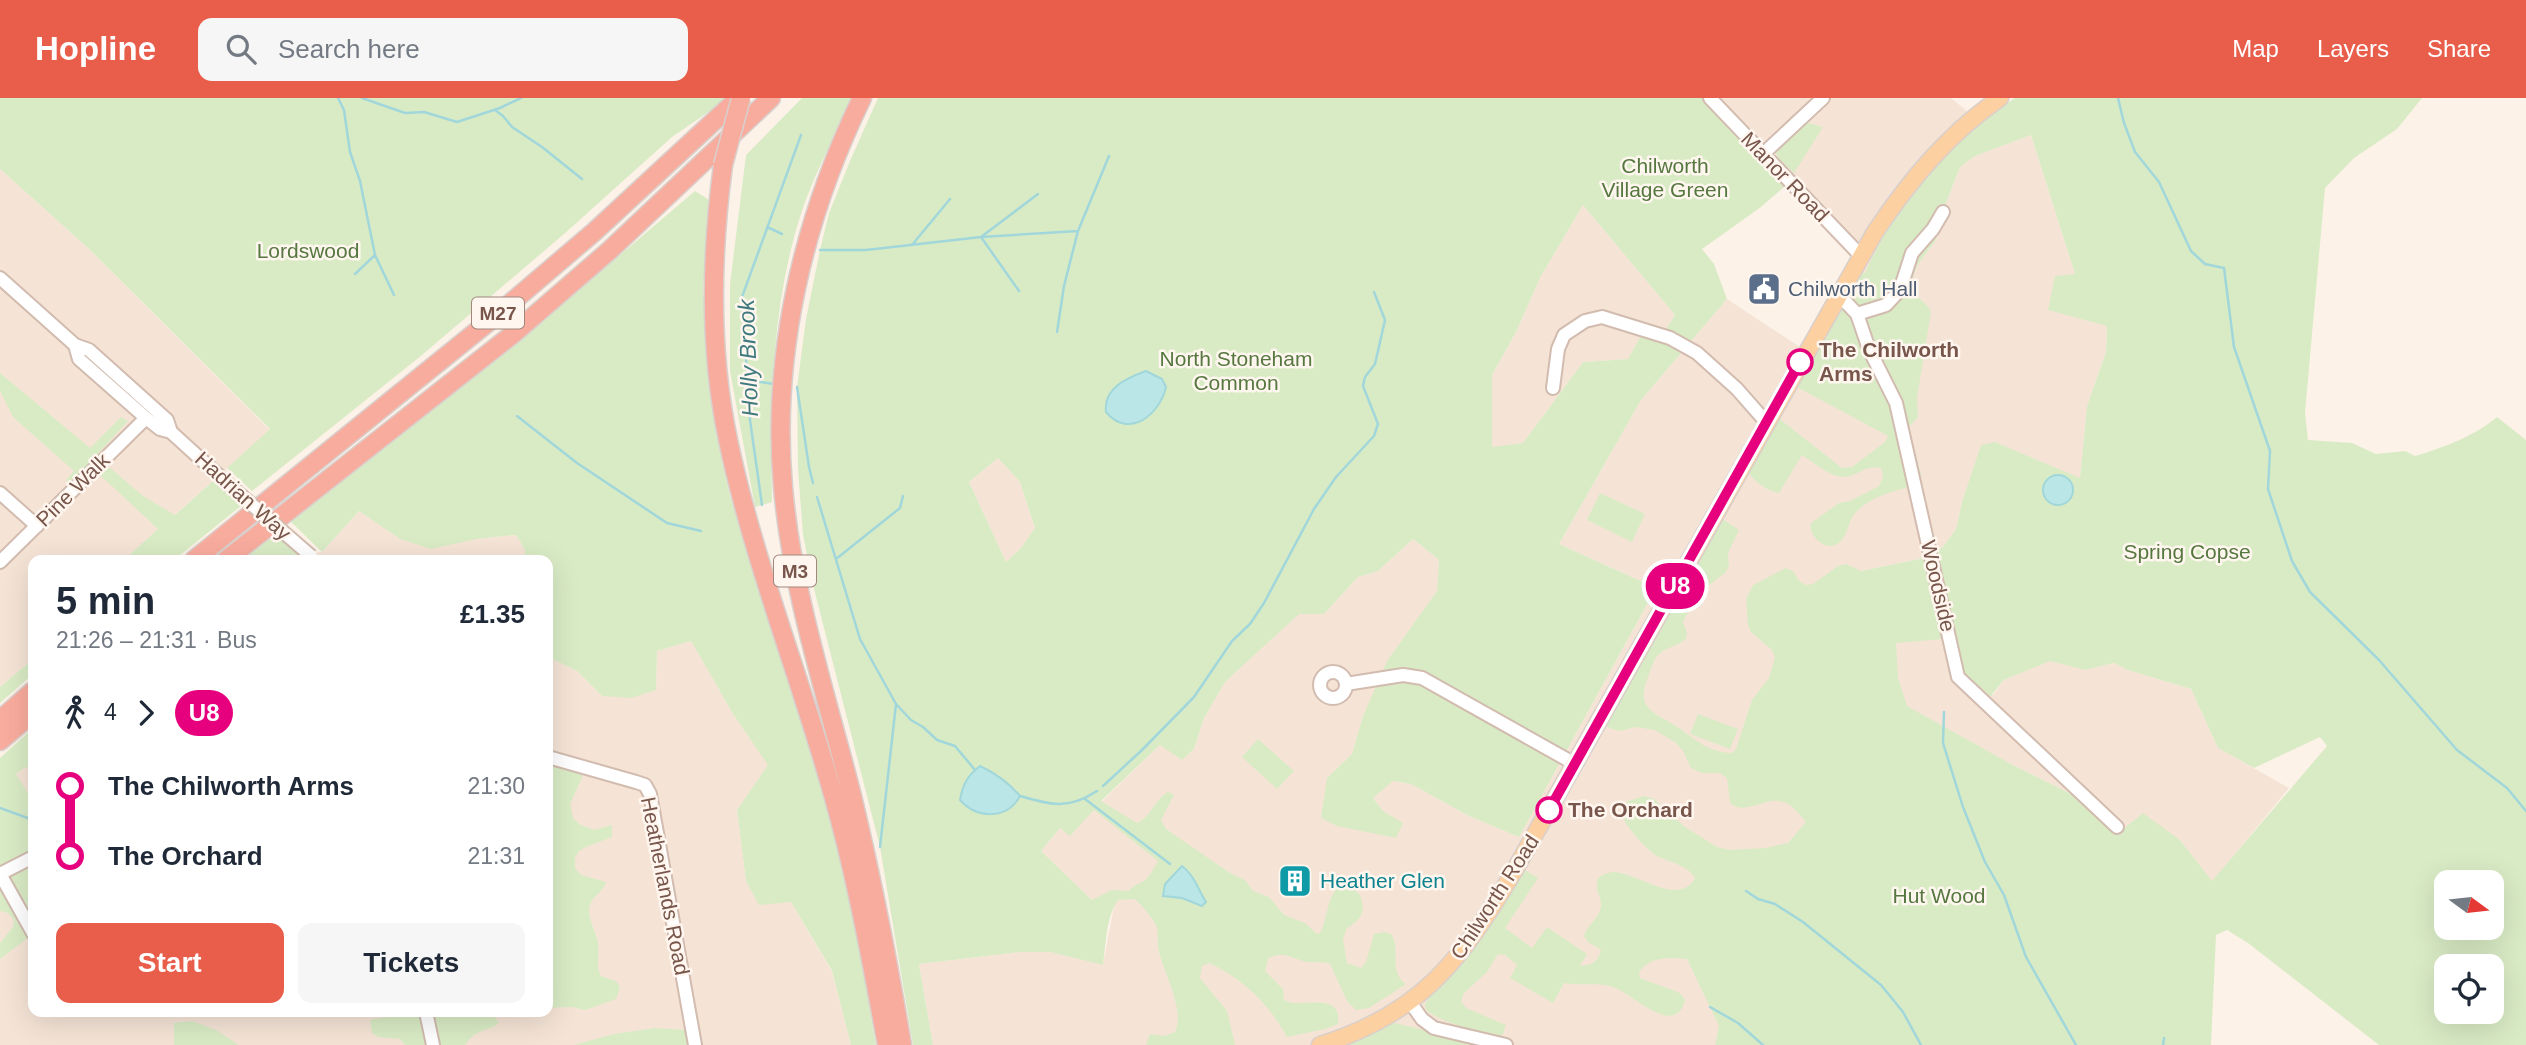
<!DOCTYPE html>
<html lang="en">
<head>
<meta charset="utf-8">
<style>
  :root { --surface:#fff; --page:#f6f6f7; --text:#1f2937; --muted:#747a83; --accent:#e95d4b }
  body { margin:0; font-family:Arial,sans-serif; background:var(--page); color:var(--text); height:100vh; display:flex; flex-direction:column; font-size:26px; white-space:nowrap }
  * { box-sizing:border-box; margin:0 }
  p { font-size:23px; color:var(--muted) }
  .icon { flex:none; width:38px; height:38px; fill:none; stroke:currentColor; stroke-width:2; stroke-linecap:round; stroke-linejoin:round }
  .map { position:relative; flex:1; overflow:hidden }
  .details { position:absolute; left:28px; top:457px; width:525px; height:462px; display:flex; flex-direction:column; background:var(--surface); border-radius:14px; box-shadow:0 7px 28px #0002 }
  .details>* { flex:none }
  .badge { padding:0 14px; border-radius:23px; font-size:24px; line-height:46px }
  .needle { width:46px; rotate:105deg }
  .buttons { position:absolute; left:2434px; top:772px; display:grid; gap:14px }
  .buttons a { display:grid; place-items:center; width:70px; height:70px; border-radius:14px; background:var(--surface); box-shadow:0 7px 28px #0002; font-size:35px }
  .map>.badge { position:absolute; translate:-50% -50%; box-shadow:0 0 0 4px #fff }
  .legs { display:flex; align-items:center; gap:10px; height:77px; padding:0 28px; font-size:23px }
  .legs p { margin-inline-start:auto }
  .head { display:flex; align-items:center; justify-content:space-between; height:119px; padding:0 28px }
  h1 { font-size:38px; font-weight:700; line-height:52px }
  .primary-button { display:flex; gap:14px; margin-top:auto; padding:14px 28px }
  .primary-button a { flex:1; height:80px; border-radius:14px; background:var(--accent); color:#fff; font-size:28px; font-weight:700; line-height:80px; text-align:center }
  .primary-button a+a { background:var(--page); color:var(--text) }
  ul { padding:0 28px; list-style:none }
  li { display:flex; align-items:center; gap:24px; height:70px; font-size:26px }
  li i { display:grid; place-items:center; width:10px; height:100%; margin:0 9px; background:currentColor }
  li i::after { content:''; width:18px; height:18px; margin:-9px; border:5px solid; border-radius:50%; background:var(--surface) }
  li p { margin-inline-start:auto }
  li:first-child i { background:linear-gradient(#0000 50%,currentColor 0) }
  li:last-child i { background:linear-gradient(currentColor 50%,#0000 0) }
  header { display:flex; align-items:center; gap:42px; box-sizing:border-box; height:98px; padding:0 35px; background:var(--accent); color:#fff }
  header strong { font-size:33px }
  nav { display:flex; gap:38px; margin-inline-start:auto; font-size:24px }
  .search { width:490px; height:63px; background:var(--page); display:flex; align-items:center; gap:18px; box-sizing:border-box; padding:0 24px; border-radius:14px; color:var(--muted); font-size:26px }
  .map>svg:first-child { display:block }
</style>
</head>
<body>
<header>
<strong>Hopline</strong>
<div class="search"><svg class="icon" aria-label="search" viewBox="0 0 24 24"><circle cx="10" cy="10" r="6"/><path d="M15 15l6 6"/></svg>Search here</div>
<nav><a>Map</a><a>Layers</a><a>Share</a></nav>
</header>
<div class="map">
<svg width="2526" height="947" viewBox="0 0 2526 947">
  <rect width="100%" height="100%" fill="#fdf2e8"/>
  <path fill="#f5e4d6" d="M1721 0H1951L1979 23 1957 43 1909 191 1917 168 1936 142 1945 108 1960 69 1975 58 2031 37 2075 176 2107 228 2106 254 2087 308 2080 381 1995 344 1962 404 1956 431 1943 449 1919 461 1861 473 1937 495 1948 570 1993 597 2004 582 2050 562 2085 572 2114 565 2128 572 2191 591 2218 650 2289 690 2212 784 2180 742 2122 732 2079 700 2011 666 1816 713 1688 861 1719 928 1715 947H933L919 866 1021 854H1050L1103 866 1114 808 1092 802 1041 753 1060 730 1070 737 1101 704 1160 647 1183 661 1194 651 1204 620 1225 584 1299 515 1324 516 1358 479 1378 473 1413 441 1439 462 1437 493 1363 618 1352 656 1327 680 1402 725 1383 713 1373 700 1392 683 1411 686 1469 718 1519 739 1656 490 1559 446 1641 302 1727 201 1812 257 1868 160Z
    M0 71 89 151 270 332 124 462H33V561L0 589Z
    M1583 107 1675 217 1660 240 1641 239 1628 261 1583 264 1523 345 1492 350V277L1516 234 1541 178Z
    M998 360 1020 384 1035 430 1021 450 1006 464 969 384Z
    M359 413 400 441H476L516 437 525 452 524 462H292L298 457 322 454Z
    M691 543 733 616 769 667 737 712 746 783 791 804 832 874 851 947H0V687L33 662V914H548V559L577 573 602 598 656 591 657 553Z"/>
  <path fill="#d9ebc5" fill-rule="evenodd" d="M0 0H729L672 39 564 136 422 257 252 393 227 370 270 331 89 151 0 71Z
    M802 0H852C836 35 817 71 804 107 771 202 770 305 772 404L755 409 730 273V186L746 57Z
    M878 0H1704L1785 88 1761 109 1702 151 1714 166 1727 201 1641 302 1559 446 1656 490 1519 739 1469 718 1411 686 1393 683 1373 700 1383 713 1403 725 1396 740 1337 728 1321 720 1327 680 1352 656 1363 618 1387 563 1437 493 1439 462 1413 441 1378 473 1358 479 1324 516H1299L1225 584 1204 620 1194 651 1182 662 1160 647 1101 703 1137 725C1151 719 1154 702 1168 694L1174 697 1161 722 1166 731 1230 775 1245 782 1253 793 1269 799 1284 817 1305 825 1317 836 1320 835C1328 820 1326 802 1338 789L1352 790 1360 797C1366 814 1362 821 1347 830L1343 841 1347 865 1361 870 1366 864 1374 836 1384 834 1391 836C1402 853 1387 872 1406 886L1369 910 1356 912 1347 903 1330 866C1323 863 1315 865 1307 864 1292 861 1282 851 1268 861L1265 873 1283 891 1284 902C1300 912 1342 891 1338 926L1325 931 1287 939C1269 906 1243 881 1209 865L1202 868 1200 880 1227 913 1235 947H1146L1150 936 1164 938 1175 934C1186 911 1162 873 1158 849 1157 842 1159 834 1156 827 1151 818 1142 808 1135 801L1118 802C1106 819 1106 846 1103 867L1050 854H1021L919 866 933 947H913L880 749 813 487 803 437 798 372 797 289 806 221 820 152 829 115 850 63ZM1583 107 1675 217 1660 240 1641 238 1628 261 1583 264 1523 345 1492 349V277L1516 234 1541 178ZM998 360 1020 384 1035 430 1021 450 1006 464 969 384ZM999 677 1015 707 990 717 960 702ZM1094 712 1158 763C1154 770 1150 778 1144 783 1137 787 1133 787 1129 793L1112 792 1092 802 1041 753 1060 730 1070 738Z
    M2015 0H2422L2397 31 2354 60 2325 90 2305 315 2308 342 2352 345 2376 356 2405 353 2415 358C2442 350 2475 338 2497 319L2526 342V947H2379L2248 845 2227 832 2216 837 2211 947H1715L1719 928 1687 861C1669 860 1651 858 1639 874L1640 880 1680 895 1685 902C1675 942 1631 894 1613 889 1598 884 1580 888 1564 885L1553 905 1510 880 1517 867 1505 857 1498 856 1487 874 1464 895 1461 903 1466 910 1506 927 1502 938C1477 932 1447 928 1426 912L1425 906 1520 769 1538 780 1505 830 1532 850 1547 829 1587 856 1580 868C1592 867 1598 864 1601 852L1588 844 1584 838C1587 827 1601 819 1601 807 1601 796 1593 791 1599 779 1604 776 1609 774 1615 774 1639 776 1679 809 1695 780 1686 766 1671 765 1657 758 1645 751 1626 728 1621 716L1628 703 1644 698 1654 701 1685 729 1717 749 1730 752 1765 750 1788 745 1806 724C1801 718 1796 712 1790 707 1769 693 1747 720 1730 705L1727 680 1720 675H1702L1691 670 1683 653 1676 645 1655 632 1635 629 1620 633 1609 630 1604 626 1721 420 1739 432 1728 455 1729 467 1726 474 1698 496 1683 524 1687 535 1686 541C1678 548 1666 549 1658 557 1652 564 1650 574 1647 582 1635 612 1658 616 1679 630 1697 642 1707 654 1732 655L1736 651 1752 602 1769 580 1775 559 1772 552 1751 534 1748 527 1746 501 1753 487 1786 470 1793 473 1800 484 1806 487 1813 486 1838 468 1846 466 1861 473 1919 461 1943 449 1956 431 1962 404 1981 347 1995 344 2080 380 2087 308 2106 254 2107 228 2048 212 2055 178 2075 176 2031 37 1975 58 1960 69 1945 108 1936 142 1917 168 1909 191C1916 200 1926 203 1931 214L1917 300 1918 319 1908 330 1921 376V387C1899 391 1872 397 1855 415 1848 423 1847 443 1835 447 1823 452 1808 436 1811 425L1839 405 1850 403 1879 388 1883 379 1881 370C1866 366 1857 379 1843 379 1829 378 1813 364 1802 357L1779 395C1767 393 1752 383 1747 371L1777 319 1842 370 1852 369 1885 344 1888 338 1795 288 1859 174 1865 175C1891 117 1929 64 1978 24 1990 15 2003 8 2015 0ZM1943 541 1948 570 1989 600 2004 582 2050 563 2085 572 2114 565 2128 572 2191 591 2218 650 2254 670 2320 639 2327 648 2212 783 2180 742 2143 715 2122 732 2079 700 2011 666 1907 608 1898 580 1896 545ZM2446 784H2492V830H2446ZM2446 868H2492V914H2446Z
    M1801 23 1823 29 1794 75 1778 60 1775 52Z
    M695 93 711 103 703 192 716 336 730 398 822 686 851 803 876 947H851L832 873 791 804 759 807 746 783 737 712 768 667 733 616 691 543 657 553 656 592 631 600 602 598 577 573 548 559V462H524L525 452 516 437 476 441 431 451 400 441 359 413 322 454 289 422 367 359 499 260Z
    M0 275 90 350 121 319 128 323 69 387 66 382 74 373 13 319 0 293Z
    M109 369 143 398 175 417 213 383 241 408 174 462H124L158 431 100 377Z
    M1600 395 1645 416 1632 444 1587 422Z
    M273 435 298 457 292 462H241Z
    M33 561V576L0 605V589Z
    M1698 616 1738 631 1730 651 1690 636Z
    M33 630V674L25 669 16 676 33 703V836L0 861V845L13 829 14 822 8 815 0 813V660Z
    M1258 641 1294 673 1277 691 1242 659Z
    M548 663 585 673 570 706 573 720 579 726 594 732 612 727V739L586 749 579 753 575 760V770L581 777 606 784C603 795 593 797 590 807 586 819 596 833 598 845 600 857 595 867 601 878L616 883 620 889 616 901 585 912 572 909 548 910Z
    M411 914H417L420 917 426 947H405L400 941 378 939 372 935 370 922Z
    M431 914H470L495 919 499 925C487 935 479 928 465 947H440Z
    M192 923 216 932 239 947H174V925Z
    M1395 925 1486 947H1338L1386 926Z
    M655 930 685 932 687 947H574L614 936Z"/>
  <path fill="#bbe6e8" stroke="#a1d7da" stroke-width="2" d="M1146 273 1162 281 1166 289C1160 316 1129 342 1106 314 1103 290 1127 280 1146 273Z
    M2043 392a15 15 0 1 1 30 0a15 15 0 1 1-30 0Z
    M980 668C995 675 1009 685 1020 698 1007 722 977 721 960 702 963 686 967 678 980 668Z
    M1182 768C1194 777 1198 791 1206 804L1202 808 1182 800 1163 798 1165 786Z"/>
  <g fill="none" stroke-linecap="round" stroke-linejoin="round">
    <path stroke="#a1d7da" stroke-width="2.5" d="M338 0 344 12 350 54 360 83 375 157 394 197
      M362 0 405 15 424 14 457 24 500 10 521 0
      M2118 0 2124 25 2135 54 2159 84 2191 153 2205 166 2224 170 2234 249 2270 353 2268 391 2292 463 2310 494 2379 562 2457 652 2507 690 2526 713
      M495 12 503 18 512 29 542 49 582 81
      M767 129 782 136
      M912 147 950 101
      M820 152H866L981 139 1078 133
      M355 176 375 157
      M1019 193 981 139 1038 96
      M1057 234 1064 188 1078 133 1109 58
      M747 282 774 286
      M797 289 809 369 813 385
      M517 318 577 365 667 425 701 433
      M817 399 860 541 896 606 911 622 923 629 937 642 955 648 975 672
      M762 407 750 322 742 199 801 37
      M836 461 900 410 903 398
      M1944 614 1943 645 1963 709 1985 764 2004 797 2026 859 2076 947
      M1103 688 1142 652 1194 599 1232 543 1250 526 1264 505 1314 411 1336 379 1374 338 1378 326 1363 288 1365 279 1375 266 1385 222 1374 194
      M1020 698C1051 707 1068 712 1097 693
      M1085 701 1170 766
      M0 710 33 722
      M880 749 896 606
      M1746 793 1758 801 1775 806 1803 824 1881 887 1903 914 1921 947
      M1710 909 1738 925 1763 947
      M2163 947 2164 940"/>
    <defs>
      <path id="minor" d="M1710 0 1861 158
        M1763 56 1823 0
        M0 180 75 247 89 252 167 322 171 334
        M1839 197 1857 216 1869 251 1896 305 1958 579 2117 729
        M1857 216 1886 207 1900 192 1912 155 1933 131 1943 114
        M75 247 79 261 146 320 160 331 171 334 228 386
        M1553 290 1558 251 1564 237 1585 223 1602 219 1670 240 1697 255 1737 291 1766 324
        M0 395 37 428
        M0 464 146 320
        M1320 587a13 13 0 1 1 26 0a13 13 0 1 1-26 0Z
        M1346 586 1403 577 1422 580 1575 666
        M548 659 636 684 645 687 650 696 695 947
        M0 776 33 835
        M0 776 33 759
        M1410 904 1422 921 1434 930 1506 947
        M426 914 433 947"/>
      <path id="major" d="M1320 947C1421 916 1461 862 1513 775L1875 134C1910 82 1948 36 2000 0"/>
      <path id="highway" d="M862 0C804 119 771 256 783 389 792 494 826 596 852 698 872 781 888 863 902 947
        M723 67C711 157 709 252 728 342 753 461 799 576 832 693 856 776 871 861 887 947
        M194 462 492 221 594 134 739 0
        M226 462 513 236 610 152 771 0
        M0 622 33 593
        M0 643 33 615"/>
    </defs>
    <use href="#minor" stroke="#d2bbaf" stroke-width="16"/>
    <use href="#major" stroke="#d9d0cd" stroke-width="19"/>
    <use href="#highway" stroke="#d9d0cd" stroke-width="21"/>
    <use href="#minor" stroke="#fff" stroke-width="12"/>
    <use href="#major" stroke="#fcd0a0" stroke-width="16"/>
    <use href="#highway" stroke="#f8ac9e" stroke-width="18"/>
    <defs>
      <path id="minor-bridge" d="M228 386 311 458"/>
      <path id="highway-bridge" d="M723 67 741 0"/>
    </defs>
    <use href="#minor-bridge" stroke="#d2bbaf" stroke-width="16" stroke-linecap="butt"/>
    <use href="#highway-bridge" stroke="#d9d0cd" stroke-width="21" stroke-linecap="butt"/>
    <use href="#minor-bridge" stroke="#fff" stroke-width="12"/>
    <use href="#highway-bridge" stroke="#f8ac9e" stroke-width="18"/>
  </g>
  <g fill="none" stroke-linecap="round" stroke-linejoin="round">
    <defs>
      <path id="line-1" d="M1549 712 1800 264"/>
    </defs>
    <use href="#line-1" stroke="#fff" stroke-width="16"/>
    <use href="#line-1" stroke="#e6007e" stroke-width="10"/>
  </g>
  <defs>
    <symbol id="civic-square" viewBox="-11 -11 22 22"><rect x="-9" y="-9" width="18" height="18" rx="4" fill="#5c6f8a" stroke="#fff7ef"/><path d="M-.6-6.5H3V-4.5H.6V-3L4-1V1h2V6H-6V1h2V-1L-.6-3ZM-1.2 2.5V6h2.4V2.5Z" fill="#fff"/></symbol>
    <symbol id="building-square" viewBox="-11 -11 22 22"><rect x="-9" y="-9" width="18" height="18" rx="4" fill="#0f9aa8" stroke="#fff7ef"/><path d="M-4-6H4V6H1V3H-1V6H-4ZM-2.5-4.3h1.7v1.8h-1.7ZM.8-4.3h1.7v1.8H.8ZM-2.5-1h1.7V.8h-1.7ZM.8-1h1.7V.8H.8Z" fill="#fff"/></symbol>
  </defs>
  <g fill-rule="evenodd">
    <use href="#civic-square" x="1745" y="172" width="38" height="38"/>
    <use href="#building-square" x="1276" y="764" width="38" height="38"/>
  </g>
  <g fill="#fff" stroke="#e6007e" stroke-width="3.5">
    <circle cx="1800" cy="264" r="12"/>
    <circle cx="1549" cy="712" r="12"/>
  </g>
  <g text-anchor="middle" stroke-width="5" stroke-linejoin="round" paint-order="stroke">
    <g fill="#fff7ef" stroke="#a0867c" stroke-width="2">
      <rect x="472" y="199.5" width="52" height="31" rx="5"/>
      <rect x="774" y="457.5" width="42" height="31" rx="5"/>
    </g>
    <g font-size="19" font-weight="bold" fill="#78564b">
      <text x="498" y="222">M27</text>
      <text x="795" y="480">M3</text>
    </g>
    <g font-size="21" fill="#567840" stroke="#fff7ef">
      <text x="1665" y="75">Chilworth<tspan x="1665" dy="24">Village Green</tspan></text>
      <text x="308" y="160">Lordswood</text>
      <text x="1236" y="268">North Stoneham<tspan x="1236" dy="24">Common</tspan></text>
      <text x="2187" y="461">Spring Copse</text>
      <text x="1939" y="805">Hut Wood</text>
    </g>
    <g font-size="21" fill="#78564b" stroke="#fff7ef">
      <text transform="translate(1785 79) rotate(46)" y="7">Manor Road</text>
      <text transform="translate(73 392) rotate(-45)" y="7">Pine Walk</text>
      <text transform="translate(243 398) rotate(42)" y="7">Hadrian Way</text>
      <text transform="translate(1938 488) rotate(77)" y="7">Woodside</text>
      <text transform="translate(665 788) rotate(79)" y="7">Heatherlands Road</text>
      <text transform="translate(1495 799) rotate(-57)" y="7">Chilworth Road</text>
    </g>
    <g font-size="21" fill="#4e5e75" stroke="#fff7ef" text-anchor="start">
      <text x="1788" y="198">Chilworth Hall</text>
    </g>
    <g font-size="21" font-weight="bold" fill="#78564b" stroke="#fff7ef" text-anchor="start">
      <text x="1819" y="259">The Chilworth<tspan x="1819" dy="24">Arms</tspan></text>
      <text x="1568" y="719">The Orchard</text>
    </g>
    <g font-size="21" fill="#0d838f" stroke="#fff7ef" text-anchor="start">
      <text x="1320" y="790">Heather Glen</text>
    </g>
    <g font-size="23" font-style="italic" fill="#3d797d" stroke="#fff7ef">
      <text transform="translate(748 260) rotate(-92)" y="8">Holly Brook</text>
    </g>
  </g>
</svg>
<div class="buttons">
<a><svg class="needle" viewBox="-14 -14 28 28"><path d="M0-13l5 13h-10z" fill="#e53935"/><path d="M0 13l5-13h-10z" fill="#747a83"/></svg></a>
<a><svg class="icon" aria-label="locate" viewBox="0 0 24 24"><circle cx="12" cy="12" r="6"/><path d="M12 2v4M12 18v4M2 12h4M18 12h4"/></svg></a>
</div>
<b class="badge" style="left:1675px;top:488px;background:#e6007e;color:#fff">U8</b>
<section class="details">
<div class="head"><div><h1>5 min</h1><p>21:26 – 21:31 · Bus</p></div><b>£1.35</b></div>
<div class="legs"><svg class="icon" aria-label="walk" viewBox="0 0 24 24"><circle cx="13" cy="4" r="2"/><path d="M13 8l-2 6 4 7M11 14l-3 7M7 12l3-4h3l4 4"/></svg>4<svg class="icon" aria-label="forward" viewBox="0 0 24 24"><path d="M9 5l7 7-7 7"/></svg><b class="badge" style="background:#e6007e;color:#fff">U8</b></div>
<ul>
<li><i style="color:#e6007e"></i><b>The Chilworth Arms</b><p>21:30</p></li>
<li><i style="color:#e6007e"></i><b>The Orchard</b><p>21:31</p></li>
</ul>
<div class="primary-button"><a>Start</a><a>Tickets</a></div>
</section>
</div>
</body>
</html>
